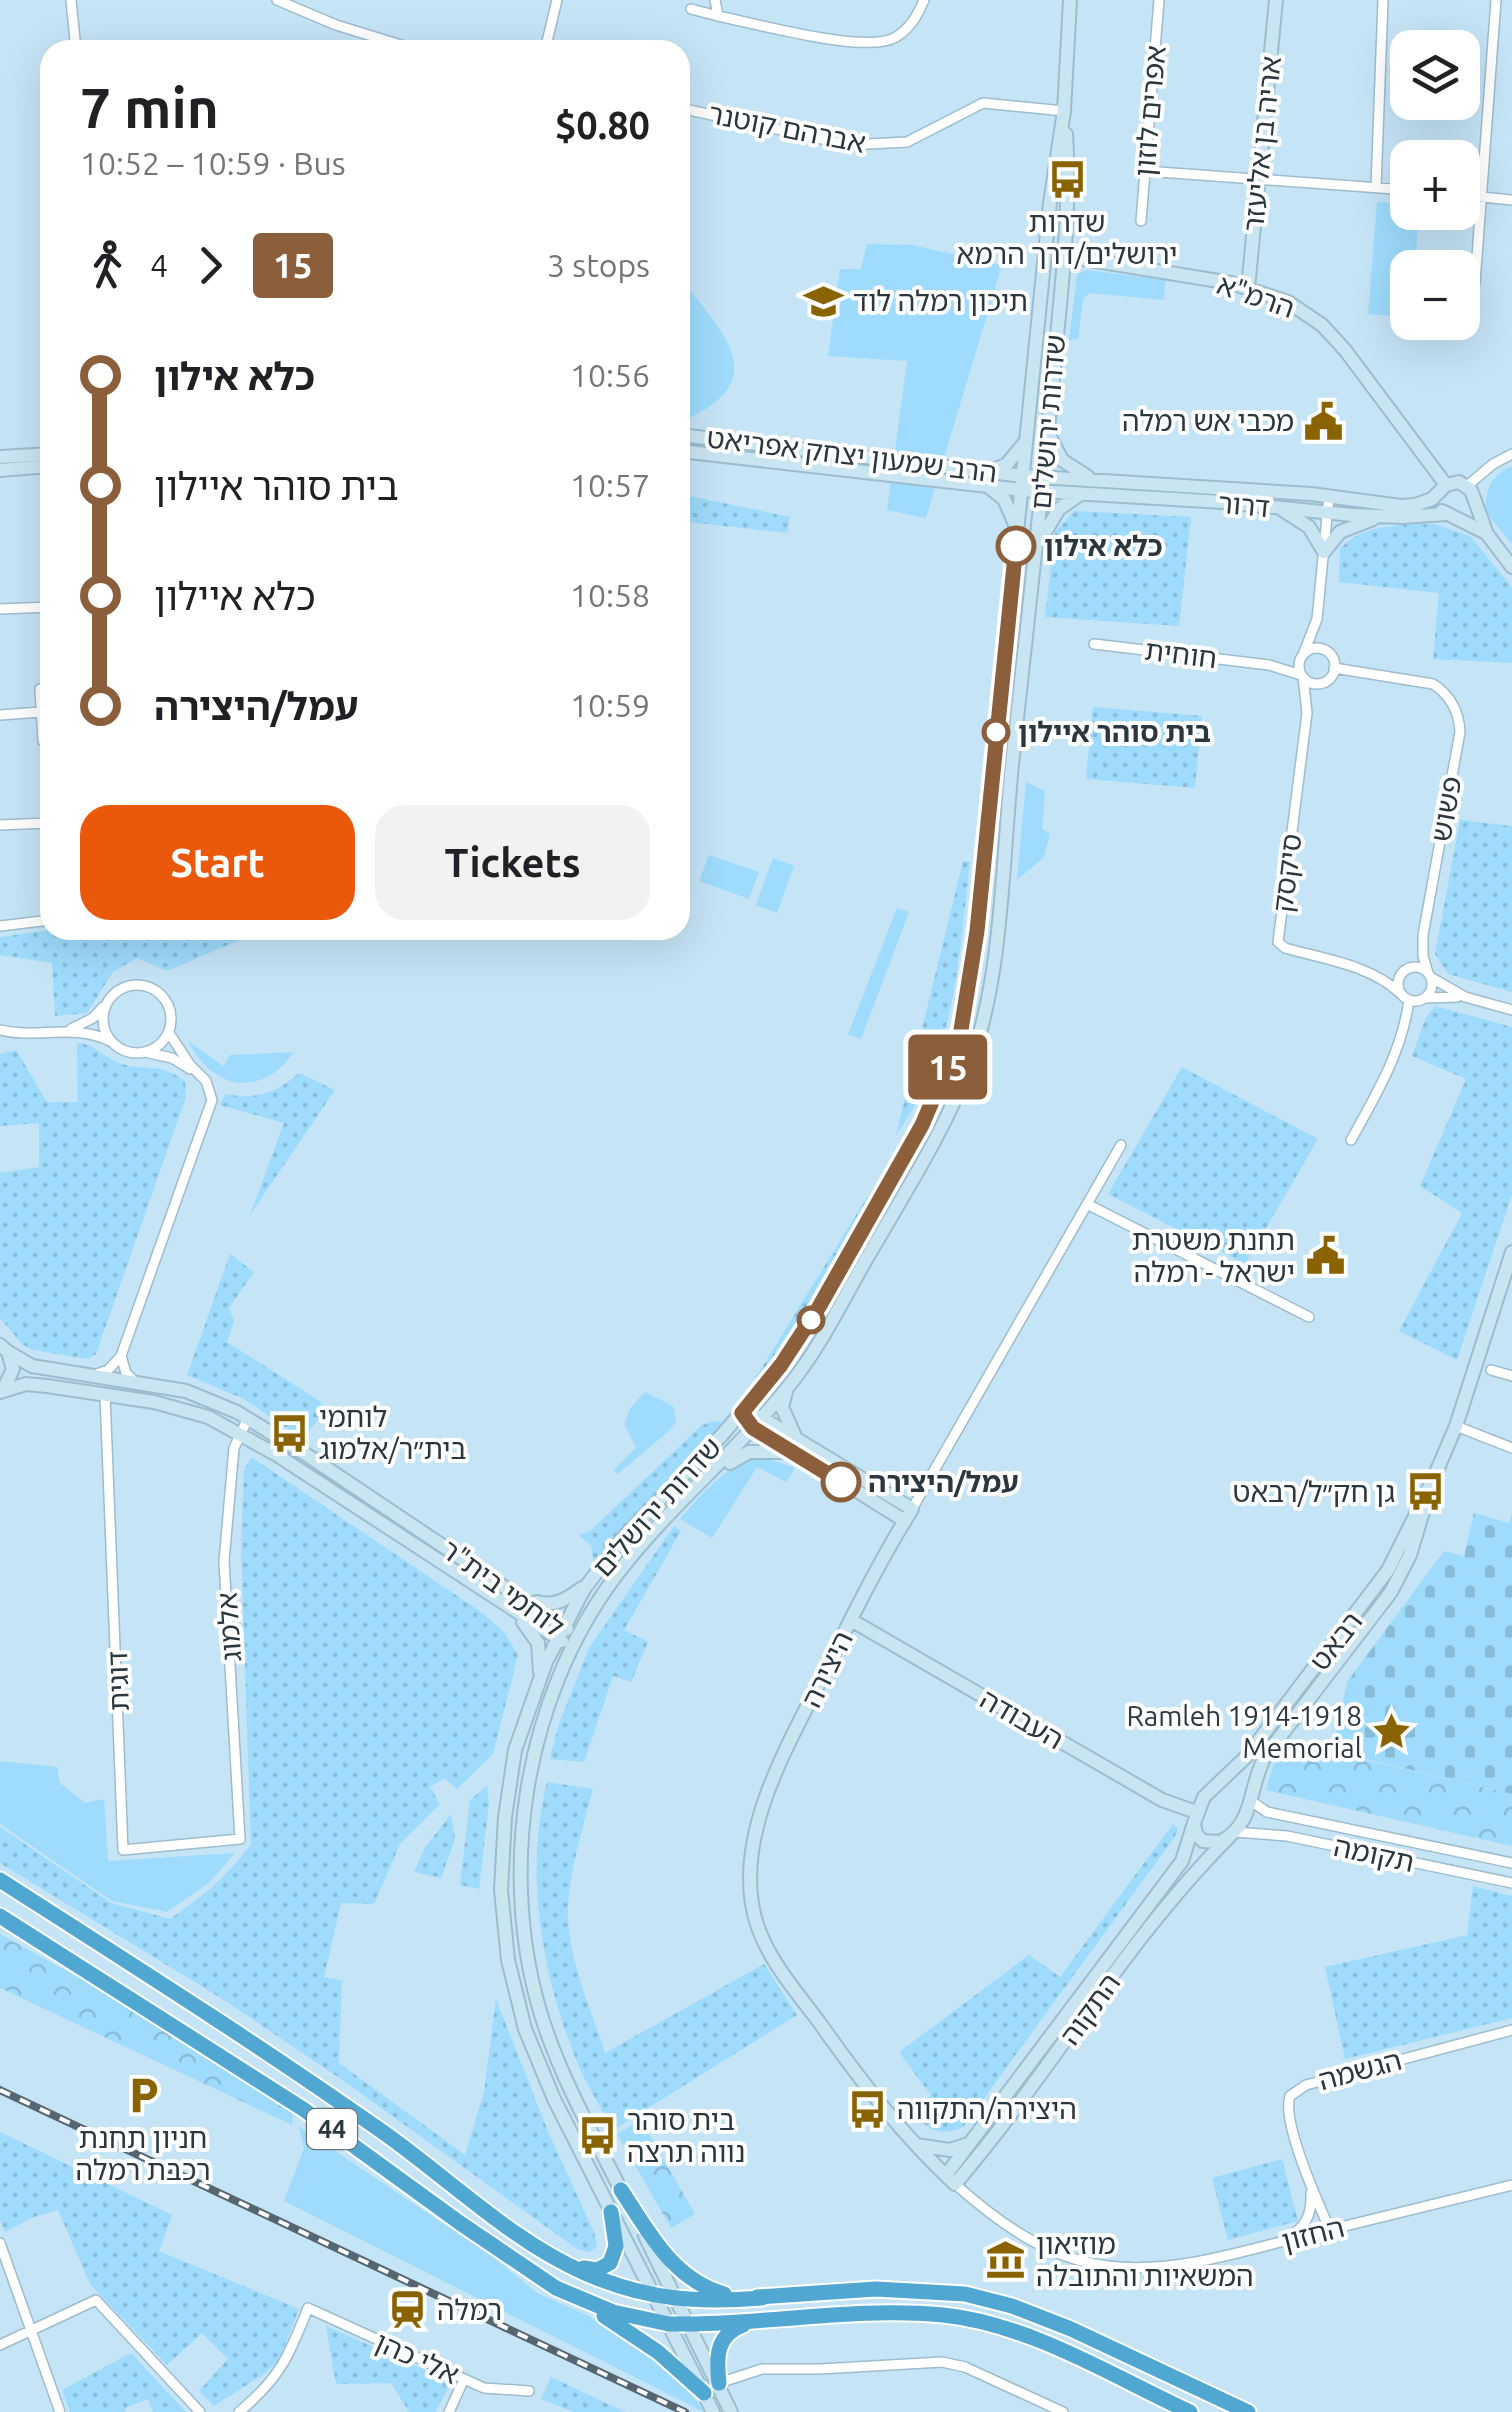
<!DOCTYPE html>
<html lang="en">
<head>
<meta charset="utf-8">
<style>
  :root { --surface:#fff; --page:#f2f2f2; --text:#202124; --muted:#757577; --accent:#ea580c }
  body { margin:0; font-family:Ubuntu,"Noto Sans Hebrew",sans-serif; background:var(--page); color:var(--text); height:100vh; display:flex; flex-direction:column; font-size:38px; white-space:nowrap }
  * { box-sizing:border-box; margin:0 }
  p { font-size:32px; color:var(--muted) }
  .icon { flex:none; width:55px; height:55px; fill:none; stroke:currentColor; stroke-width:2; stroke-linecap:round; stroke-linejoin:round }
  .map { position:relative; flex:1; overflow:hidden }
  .side { position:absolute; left:40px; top:40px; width:650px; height:900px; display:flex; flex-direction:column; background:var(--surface); border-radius:30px; box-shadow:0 10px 40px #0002 }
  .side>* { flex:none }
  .badge { padding:0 20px; border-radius:8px; font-size:35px; line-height:65px }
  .tools { position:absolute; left:1390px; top:30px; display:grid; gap:20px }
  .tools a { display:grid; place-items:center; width:90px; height:90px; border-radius:20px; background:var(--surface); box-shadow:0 10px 40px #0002; font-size:50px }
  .map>.badge { position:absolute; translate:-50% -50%; box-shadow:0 0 0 5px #fff }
  .legs { display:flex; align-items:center; gap:15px; height:110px; padding:0 40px; font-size:32px }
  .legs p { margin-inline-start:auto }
  .head { display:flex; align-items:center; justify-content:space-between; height:170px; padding:0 40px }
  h1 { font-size:55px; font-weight:700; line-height:75px }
  .action { display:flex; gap:20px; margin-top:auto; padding:20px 40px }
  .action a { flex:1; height:115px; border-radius:30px; background:var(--accent); color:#fff; font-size:40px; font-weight:700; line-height:115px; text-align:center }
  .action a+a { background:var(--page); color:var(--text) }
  ul { padding:0 40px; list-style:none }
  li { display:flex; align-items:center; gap:35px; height:110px; font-size:38px }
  li i { display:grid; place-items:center; width:15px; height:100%; margin:0 12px; background:currentColor }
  li i::after { content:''; width:25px; height:25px; margin:-12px; border:8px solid; border-radius:50%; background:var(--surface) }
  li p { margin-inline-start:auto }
  li:first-child i { background:linear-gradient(#0000 50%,currentColor 0) }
  li:last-child i { background:linear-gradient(currentColor 50%,#0000 0) }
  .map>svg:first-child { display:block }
</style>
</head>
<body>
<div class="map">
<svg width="1512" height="2412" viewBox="0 0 1512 2412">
  <defs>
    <pattern id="grass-dots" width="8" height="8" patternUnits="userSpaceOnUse" patternTransform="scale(2.5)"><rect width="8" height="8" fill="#9edbfc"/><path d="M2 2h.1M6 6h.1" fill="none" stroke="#88bdd9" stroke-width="1.8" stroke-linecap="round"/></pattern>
    <pattern id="forest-crowns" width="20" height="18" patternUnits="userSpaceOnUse" patternTransform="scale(2.5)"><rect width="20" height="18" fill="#9edbfc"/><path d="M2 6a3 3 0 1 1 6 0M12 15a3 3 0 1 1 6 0" fill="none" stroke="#88bdd9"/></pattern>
    <pattern id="cemetery-stones" width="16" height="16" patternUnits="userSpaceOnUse" patternTransform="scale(2.5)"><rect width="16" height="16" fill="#9edbfc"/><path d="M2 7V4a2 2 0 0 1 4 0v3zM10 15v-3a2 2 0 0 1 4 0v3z" fill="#88bdd9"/></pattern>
  </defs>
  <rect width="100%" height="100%" fill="#c5e4f6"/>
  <path fill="url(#grass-dots)" d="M680 494 790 517 787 533 680 521Z
    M1074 511 1191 517 1179 626 1045 617 1055 532Z
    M1434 524 1470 536 1512 587V663L1433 659 1439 593 1339 582 1340 549C1364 523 1401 525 1434 524Z
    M1093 707 1202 716 1195 788 1086 779Z
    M1460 820 1512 826V992L1448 974 1435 954Z
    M963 861 970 862C958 961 957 1051 896 1135Z
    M51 930H253L249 936 167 971 137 958 113 972 87 1013 55 1016 52 963 0 955V937Z
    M1435 1006 1512 1027V1195L1457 1360 1399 1331 1462 1213 1420 1186 1466 1079 1412 1056 1426 1017Z
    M77 1043C94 1043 106 1059 122 1064 148 1072 158 1061 185 1081L186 1097 96 1354 88 1359 32 1350 22 1344 0 1318V1173L39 1167V1123L0 1126V1054L16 1050 47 1102H78Z
    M1182 1067 1318 1139 1245 1264 1108 1194Z
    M299 1073 335 1090 250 1215 284 1123 220 1105 225 1094C255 1100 277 1093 299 1073Z
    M874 1186C838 1257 804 1326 755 1388L756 1377Z
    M230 1254 254 1272 229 1308 234 1321 227 1342 321 1402 319 1418 303 1439 244 1399 187 1375Z
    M712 1421 724 1422 594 1563 591 1545 578 1535 590 1531 701 1426Z
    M251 1457 481 1612 504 1632 518 1655 493 1754 457 1789 444 1778 430 1787 440 1804 400 1844 374 1904 341 1903 324 1977 342 1980 339 2063 465 2155 484 2092 496 1999 549 2134 594 2232 597 2247 589 2252 577 2249 341 2079 224 2000 0 1863V1827L111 1903 170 1919C201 1898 229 1875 251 1844L241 1547 244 1470Z
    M674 1526 681 1531 624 1630 648 1642 631 1682 613 1676 584 1762 550 1759 558 1726 589 1648Z
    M547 1782 593 1789C583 1828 569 1870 568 1911 567 1957 591 2009 605 2053L764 1964 797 2015 613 2130C601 2107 586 2085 577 2062 542 1975 524 1873 547 1782Z
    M487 1786 489 1802 479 1889 460 1885 470 1800Z
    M451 1814 455 1839 441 1878 414 1872 424 1849Z
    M1173 1824 1178 1830 1174 1838 963 2127C939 2137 926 2130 912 2109L931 2095 899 2052 1029 1955 1060 1977Z
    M1473 1886 1512 1896V2018L1345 2059 1325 1967 1467 1935Z
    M0 2132 172 2215 159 2251 299 2309 279 2360 264 2374 214 2406 199 2391 228 2359 202 2333 167 2365 90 2284 58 2210 31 2218 5 2232 0 2220Z
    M1282 2159 1298 2221 1228 2240 1212 2178Z
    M326 2326 445 2379 449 2387 435 2412H409L391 2383 336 2384Z
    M131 2353 186 2412H153L148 2399 125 2408 126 2412H70L62 2390Z
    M551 2377 625 2412H574L541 2399Z"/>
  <path fill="url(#forest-crowns)" d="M1292 1743 1512 1794V1846L1266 1790 1273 1766Z
    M0 1934 110 1995 293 2112 292 2125 0 1988Z
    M641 2120 695 2214 671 2228 617 2134Z"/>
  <path fill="url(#cemetery-stones)" d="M1474 1513 1509 1523 1512 1515V1794L1332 1751 1347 1682 1444 1551 1464 1556Z"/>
  <path fill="#9edbfc" d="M1377 202 1407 204 1408 212 1419 213 1415 267 1408 268 1407 317 1368 314Z
    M867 244 912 245 1002 265 926 518 887 510 907 361 828 356 840 269H861Z
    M1086 270 1165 280 1164 300 1090 293 1083 299 1078 339 1069 340 1077 275Z
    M680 277C723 334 777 381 680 422Z
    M1512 466V544L1485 511C1487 488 1490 476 1512 466Z
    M1026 782 1045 791 1042 829 1050 833 1044 857 1017 880Z
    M709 855 759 872 749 899 699 881Z
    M773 858 794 866 777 913 756 905Z
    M897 908 909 912 861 1039 848 1034Z
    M188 1041 223 1066 230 1055 294 1052C260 1100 212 1089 188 1041Z
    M645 1392 673 1406 676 1421 670 1430 618 1474 613 1470 636 1448 624 1424 631 1407Z
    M762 1457 795 1468 786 1482 757 1467 712 1538 680 1519C704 1492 725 1465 762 1457Z
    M0 1761 57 1767 60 1783 85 1803 104 1799 108 1861 235 1853 210 1882 167 1912 112 1901 0 1824Z
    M299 2127 493 2257 537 2293 589 2316 652 2359 684 2383 704 2412 284 2201 304 2148Z"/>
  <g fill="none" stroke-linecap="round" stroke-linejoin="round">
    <defs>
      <path id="street" d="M71 0 76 50
        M277 0 336 25 417 50
        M715 0 718 16C754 23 868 55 896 37 911 28 918 14 924 0
        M691 9 718 16
        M545 50 557 0
        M680 108 849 145 907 142 983 103 1064 111
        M1145 171 1408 190
        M1376 187 1383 0
        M1462 195 1512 200
        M1141 221 1159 0
        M1475 283 1496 0
        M1467 486 1493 464 1512 454
        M0 609 50 607
        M1094 644 1269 665 1301 675
        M1299 666a18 18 0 1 1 36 0a18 18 0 1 1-36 0Z
        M1303 655 1317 619 1329 496
        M1334 668 1433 684C1450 695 1459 712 1460 732L1423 935V956L1428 973
        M1303 677 1307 713 1278 942 1285 948C1324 959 1370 965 1400 993
        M40 689 43 741
        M0 715 41 712
        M46 801 50 847
        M0 825 48 823
        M0 926 50 920
        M1398 984a17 17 0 1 1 34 0a17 17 0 1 1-34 0Z
        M1432 978 1465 997 1512 1010
        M103 1019a34 34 0 1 1 68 0a34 34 0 1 1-68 0Z
        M1425 998 1457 997
        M71 1029 93 1018 103 1007
        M0 1030C38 1039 73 1023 110 1041
        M149 1053 172 1058 190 1069
        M1351 1140C1376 1095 1402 1052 1409 1000
        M1087 1204 1309 1317
        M121 1356 126 1373 135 1382
        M1491 1370 1512 1376
        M94 1375 108 1370 121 1356 212 1100 206 1081 190 1065 169 1033
        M105 1395 123 1850 240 1839 224 1561 234 1448 248 1418
        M1456 1426 1512 1448
        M912 1509 1121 1145
        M1251 1801 1267 1812 1512 1863
        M1235 1832 1287 1836 1512 1883
        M955 2184C999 2223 1048 2259 1108 2266 1171 2274 1236 2253 1296 2238 1368 2221 1440 2203 1512 2185
        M1330 2230C1318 2203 1281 2121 1290 2096L1306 2085 1512 2030
        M1288 2238C1306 2227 1312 2214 1311 2193
        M0 2243 60 2412
        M0 2345 96 2300 200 2412
        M719 2383 762 2369H820L942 2362 965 2367 1063 2412
        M239 2412C280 2378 289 2356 308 2308L484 2388 529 2391
        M449 2412 464 2379"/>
      <path id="secondary" d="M1059 255 1231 283 1288 302 1322 325 1345 350 1446 485
        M1248 288 1276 0
        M680 435 1023 476 1311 494 1401 506 1415 505 1432 499 1446 485 1459 482 1471 490 1487 534 1512 567
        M1049 435 1062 460 1088 477
        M680 451 1022 490 1223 502 1352 515 1403 517 1446 514
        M0 457 50 454
        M0 470 50 466
        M989 471 1006 465 1026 441
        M990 488 1004 499 1015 524
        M1284 511 1309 527 1324 552 1340 532 1373 519
        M1442 511 1486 533
        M1041 539 1059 509 1079 495
        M0 1345 8 1352 13 1369 3 1390
        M8 1352 32 1366 186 1391 237 1412 310 1457 567 1629
        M0 1392 26 1384 47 1386 154 1402 208 1417 277 1455 562 1641
        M786 1392 782 1407 794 1434
        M742 1413 762 1418 912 1509C880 1560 853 1615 826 1669 792 1739 739 1823 752 1904 759 1950 792 1986 819 2022 860 2080 903 2136 955 2184 1051 2072 1124 1942 1229 1837
        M750 1424 905 1521
        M730 1463 749 1452H787
        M1432 1482 1410 1555 1391 1592 1266 1755C1248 1785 1256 1824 1220 1842L1203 1841 1196 1834 1194 1823 1204 1797 1247 1756 1388 1570 1432 1482 1456 1426 1512 1252
        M537 1602C555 1607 567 1599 582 1588
        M851 1620 1162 1800 1196 1812
        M523 1622 538 1643 540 1672
        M916 2145 950 2150 968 2144
        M946 2175 1182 1861 1193 1826
        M624 2196C596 2140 564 2084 544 2024 496 1878 523 1700 615 1577 669 1505 741 1449 795 1378 825 1339 845 1295 870 1253 905 1192 944 1132 969 1066 1005 974 1002 845 1014 746 1028 616 1043 487 1055 357 1062 282 1071 208 1066 134
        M645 2236 731 2412
        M713 2412 554 2099 525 2029 508 1960 501 1890 505 1817 515 1750 546 1662 584 1589 623 1538 722 1435 781 1365 819 1307 922 1125 960 1036 977 931 1050 203 1064 111 1070 0"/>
      <path id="highway" d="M0 1880C128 1962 256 2043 380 2130 446 2176 511 2241 585 2273 646 2300 697 2303 762 2298
        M0 1916 303 2109 460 2223 556 2288 613 2312 669 2324C760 2326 852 2306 943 2315 1030 2324 1112 2376 1190 2412
        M621 2190C649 2232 672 2279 724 2294
        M584 2268 597 2270 610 2263 616 2246 611 2212
        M757 2297 876 2289 965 2294 1012 2306 1071 2329 1248 2412
        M604 2316 658 2352 704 2393
        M719 2383C716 2357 716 2335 743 2325"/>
    </defs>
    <use href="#street" stroke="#9dbccd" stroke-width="12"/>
    <use href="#secondary" stroke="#9dbccd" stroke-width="16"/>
    <use href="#highway" stroke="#fff" stroke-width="19"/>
    <use href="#street" stroke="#fff" stroke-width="9"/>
    <use href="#secondary" stroke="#cae5f2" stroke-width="12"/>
    <use href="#highway" stroke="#4fa7d2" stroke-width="15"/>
    <defs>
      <path id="rail" d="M0 2090 685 2412"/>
    </defs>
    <use href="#rail" stroke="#556670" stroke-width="8"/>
    <use href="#rail" stroke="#fff" stroke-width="4" stroke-dasharray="11" stroke-linecap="butt"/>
  </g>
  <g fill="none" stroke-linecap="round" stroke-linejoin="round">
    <defs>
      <path id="line-1" d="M841 1482 753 1428 742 1413 781 1365 819 1307 922 1125 960 1036 977 931 1016 546"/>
    </defs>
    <use href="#line-1" stroke="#fff" stroke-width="22"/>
    <use href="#line-1" stroke="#8b5e3c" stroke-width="15"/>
  </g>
  <defs>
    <symbol id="bus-bare" viewBox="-9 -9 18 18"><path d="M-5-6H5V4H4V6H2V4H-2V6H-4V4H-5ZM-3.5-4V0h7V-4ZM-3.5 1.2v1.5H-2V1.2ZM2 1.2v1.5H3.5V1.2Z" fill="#896300" stroke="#fff" stroke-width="2.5" paint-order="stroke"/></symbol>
    <symbol id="school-bare" viewBox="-9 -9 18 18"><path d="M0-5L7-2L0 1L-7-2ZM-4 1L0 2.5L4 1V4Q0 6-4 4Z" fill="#896300" stroke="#fff" stroke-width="2.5" paint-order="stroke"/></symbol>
    <symbol id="civic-bare" viewBox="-9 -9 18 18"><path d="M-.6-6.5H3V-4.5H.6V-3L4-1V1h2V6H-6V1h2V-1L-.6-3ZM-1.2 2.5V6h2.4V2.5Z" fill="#896300" stroke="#fff" stroke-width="2.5" paint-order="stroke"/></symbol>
    <symbol id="sight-bare" viewBox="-9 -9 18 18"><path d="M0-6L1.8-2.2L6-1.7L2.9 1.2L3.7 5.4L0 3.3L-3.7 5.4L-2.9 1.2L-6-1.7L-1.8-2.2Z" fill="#896300" stroke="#fff" stroke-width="2.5" paint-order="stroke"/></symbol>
    <symbol id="parking-bare" viewBox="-9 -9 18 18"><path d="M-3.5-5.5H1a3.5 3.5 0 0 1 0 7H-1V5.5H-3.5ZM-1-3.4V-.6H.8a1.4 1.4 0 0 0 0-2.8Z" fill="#896300" stroke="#fff" stroke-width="2.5" paint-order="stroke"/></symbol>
    <symbol id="museum-bare" viewBox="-9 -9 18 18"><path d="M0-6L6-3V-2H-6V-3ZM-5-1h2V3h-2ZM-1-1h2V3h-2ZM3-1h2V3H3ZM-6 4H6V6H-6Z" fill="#896300" stroke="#fff" stroke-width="2.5" paint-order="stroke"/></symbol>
    <symbol id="station-bare" viewBox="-9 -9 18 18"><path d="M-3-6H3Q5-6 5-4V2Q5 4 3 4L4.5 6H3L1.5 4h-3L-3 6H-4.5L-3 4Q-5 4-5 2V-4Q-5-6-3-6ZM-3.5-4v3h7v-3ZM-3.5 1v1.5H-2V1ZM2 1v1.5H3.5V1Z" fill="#896300" stroke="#fff" stroke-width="2.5" paint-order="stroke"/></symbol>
  </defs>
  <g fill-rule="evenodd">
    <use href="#bus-bare" x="1040" y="152" width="55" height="55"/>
    <use href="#school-bare" x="796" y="274" width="55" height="55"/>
    <use href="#civic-bare" x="1296" y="394" width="55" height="55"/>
    <use href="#civic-bare" x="1298" y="1228" width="55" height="55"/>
    <use href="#bus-bare" x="262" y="1406" width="55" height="55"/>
    <use href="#bus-bare" x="1398" y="1464" width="55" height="55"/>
    <use href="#sight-bare" x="1364" y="1704" width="55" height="55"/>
    <use href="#parking-bare" x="116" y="2068" width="55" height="55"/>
    <use href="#bus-bare" x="840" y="2082" width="55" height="55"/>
    <use href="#bus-bare" x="570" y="2108" width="55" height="55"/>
    <use href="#museum-bare" x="978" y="2232" width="55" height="55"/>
    <use href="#station-bare" x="380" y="2282" width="55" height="55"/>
  </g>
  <g fill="#fff" stroke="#8b5e3c" stroke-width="5">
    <circle cx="1016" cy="546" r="18"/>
    <circle cx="996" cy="732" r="12"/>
    <circle cx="811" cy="1320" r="12"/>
    <circle cx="841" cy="1482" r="18"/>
  </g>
  <g text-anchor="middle" stroke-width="8" stroke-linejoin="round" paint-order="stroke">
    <rect fill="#fff" stroke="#6b7378" stroke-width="2.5" x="307" y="2109" width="50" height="40" rx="8"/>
    <g font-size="25" font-weight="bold" fill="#2b373e">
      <text x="332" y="2138">44</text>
    </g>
    <g font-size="28" fill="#2b373e" stroke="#fff">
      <text transform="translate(1150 111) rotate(-85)" y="10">אפרים לוזון</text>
      <text transform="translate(787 128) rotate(11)" y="10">אברהם קוטנר</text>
      <text transform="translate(1262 144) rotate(-84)" y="10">אריה בן אליעזר</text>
      <text transform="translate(1256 296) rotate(19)" y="10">הרמ"א</text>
      <text transform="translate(1048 422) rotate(-85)" y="10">שדרות ירושלים</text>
      <text transform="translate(852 455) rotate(7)" y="10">הרב שמעון יצחק אפריאט</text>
      <text transform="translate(1244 505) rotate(5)" y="10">דרור</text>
      <text transform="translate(1181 654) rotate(7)" y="10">חוחית</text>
      <text transform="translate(1446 809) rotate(-80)" y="10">פשוש</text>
      <text transform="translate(1287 873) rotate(-83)" y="10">סיקסק</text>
      <text transform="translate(657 1507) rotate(-48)" y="10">שדרות ירושלים</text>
      <text transform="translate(503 1588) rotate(36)" y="10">לוחמי בית"ר</text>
      <text transform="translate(229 1627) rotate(-94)" y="10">אלמוג</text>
      <text transform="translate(1336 1641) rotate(-52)" y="10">רבאט</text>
      <text transform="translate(827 1669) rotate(-64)" y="10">היצירה</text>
      <text transform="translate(118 1681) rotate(-92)" y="10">דוגית</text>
      <text transform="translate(1022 1719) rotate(30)" y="10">העבודה</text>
      <text transform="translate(1374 1854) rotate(12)" y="10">תקומה</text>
      <text transform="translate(1090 2009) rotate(-54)" y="10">התקוה</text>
      <text transform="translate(1360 2070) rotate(-15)" y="10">הגשמה</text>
      <text transform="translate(1313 2234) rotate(-14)" y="10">החזון</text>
      <text transform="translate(417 2358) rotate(24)" y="10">אלי כהן</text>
    </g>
    <g font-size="28" fill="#2b373e" stroke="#fff" text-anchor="start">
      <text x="1067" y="232" text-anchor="middle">שדרות<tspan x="1067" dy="32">ירושלים/דרך הרמא</tspan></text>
      <text x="853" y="311">תיכון רמלה לוד</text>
      <text x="1294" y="431" text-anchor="end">מכבי אש רמלה</text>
      <text x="1295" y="1250" text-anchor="end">תחנת משטרת<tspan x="1295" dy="32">ישראל - רמלה</tspan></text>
      <text x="319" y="1427">לוחמי<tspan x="319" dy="32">בית״ר/אלמוג</tspan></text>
      <text x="1395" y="1502" text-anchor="end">גן חק״ל/רבאט</text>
      <text x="1362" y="1726" text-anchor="end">Ramleh 1914-1918<tspan x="1362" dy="32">Memorial</tspan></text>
      <text x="897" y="2119">היצירה/התקווה</text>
      <text x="627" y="2130">בית סוהר<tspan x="627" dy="32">נווה תרצה</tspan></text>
      <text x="143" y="2148" text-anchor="middle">חניון תחנת<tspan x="143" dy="32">רכבת רמלה</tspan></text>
      <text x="1036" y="2254">מוזיאון<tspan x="1036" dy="32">המשאיות והתובלה</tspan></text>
      <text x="437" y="2320">רמלה</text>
    </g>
    <g font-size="28" font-weight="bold" fill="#2b373e" stroke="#fff" text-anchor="start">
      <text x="1044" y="556">כלא אילון</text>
      <text x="1018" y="742">בית סוהר איילון</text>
      <text x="868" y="1492">עמל/היצירה</text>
    </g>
  </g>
</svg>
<div class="tools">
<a><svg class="icon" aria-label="layers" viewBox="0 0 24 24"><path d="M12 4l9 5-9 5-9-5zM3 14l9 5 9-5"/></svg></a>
<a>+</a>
<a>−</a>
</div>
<b class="badge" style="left:948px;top:1067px;background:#8b5e3c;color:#fff">15</b>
<section class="side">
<div class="head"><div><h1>7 min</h1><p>10:52 – 10:59 · Bus</p></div><b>$0.80</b></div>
<div class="legs"><svg class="icon" aria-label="walk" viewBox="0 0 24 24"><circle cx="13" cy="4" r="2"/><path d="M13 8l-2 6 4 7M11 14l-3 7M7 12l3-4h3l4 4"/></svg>4<svg class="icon" aria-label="forward" viewBox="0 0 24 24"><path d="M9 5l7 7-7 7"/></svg><b class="badge" style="background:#8b5e3c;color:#fff">15</b><p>3 stops</p></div>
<ul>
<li><i style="color:#8b5e3c"></i><b>כלא אילון</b><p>10:56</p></li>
<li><i style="color:#8b5e3c"></i><span>בית סוהר איילון</span><p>10:57</p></li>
<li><i style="color:#8b5e3c"></i><span>כלא איילון</span><p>10:58</p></li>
<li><i style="color:#8b5e3c"></i><b>עמל/היצירה</b><p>10:59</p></li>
</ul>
<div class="action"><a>Start</a><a>Tickets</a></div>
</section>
</div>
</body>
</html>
